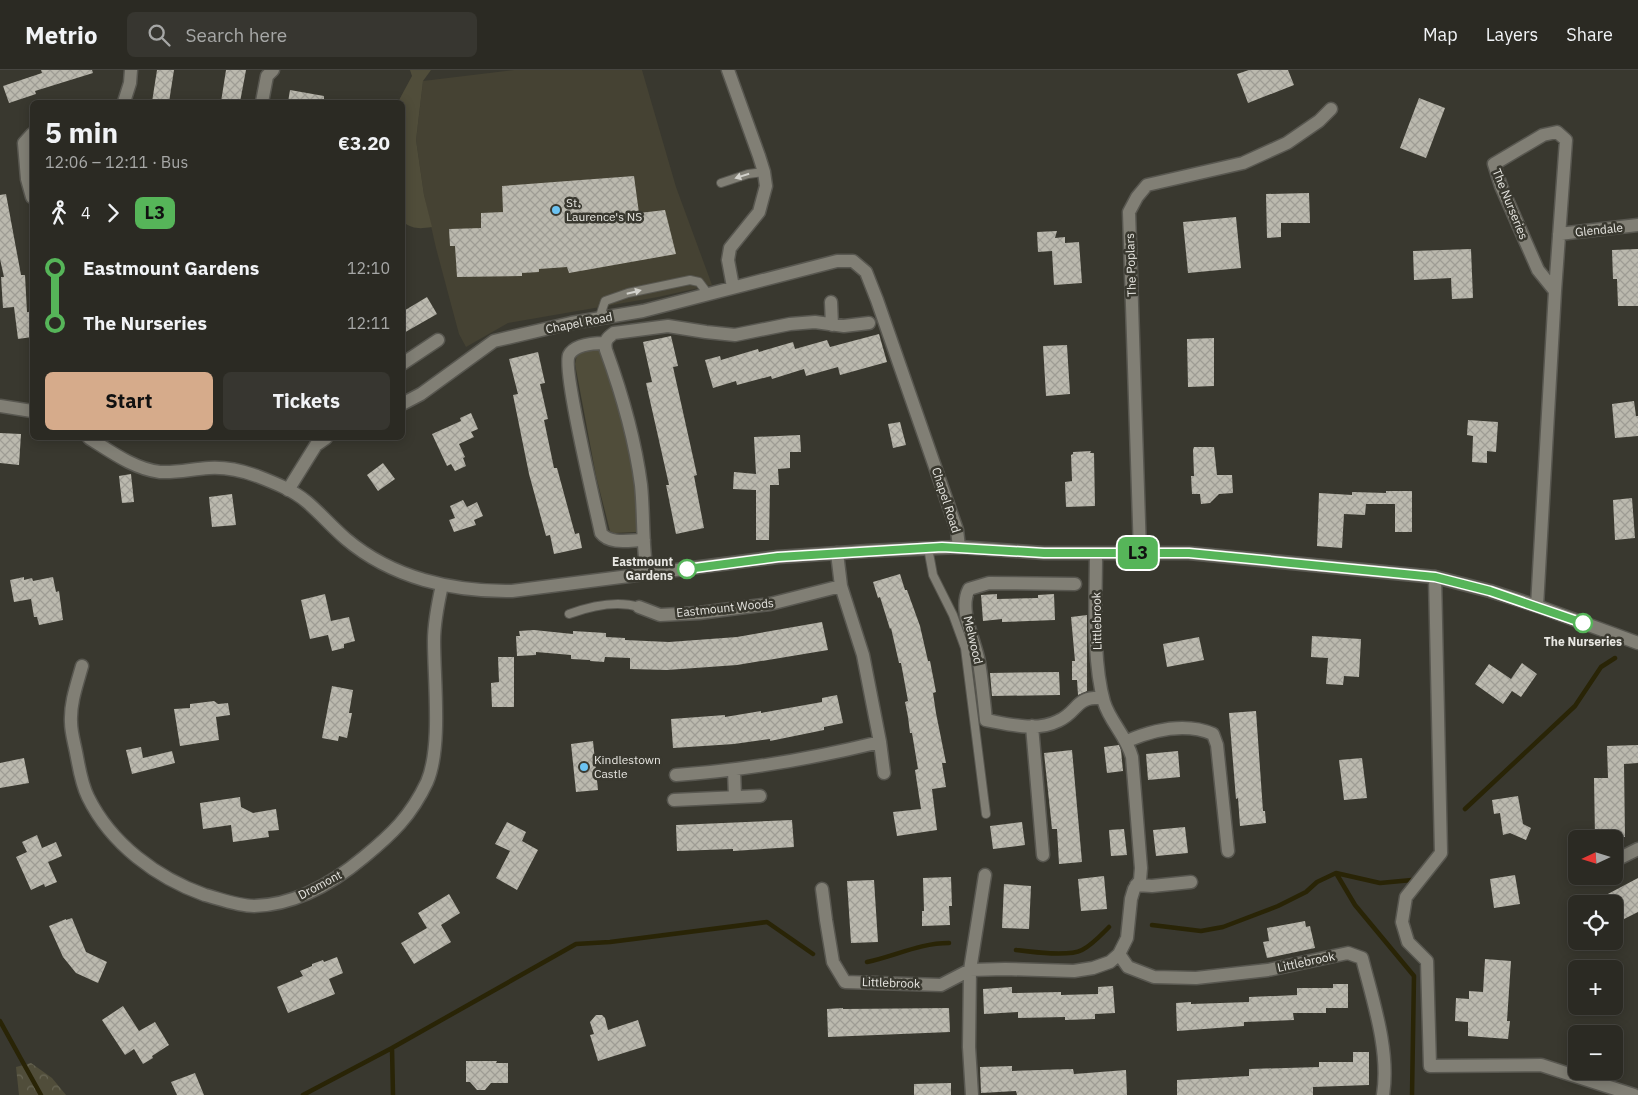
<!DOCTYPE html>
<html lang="en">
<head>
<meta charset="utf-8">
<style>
  :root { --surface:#2b2a23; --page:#373630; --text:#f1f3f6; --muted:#a6a7a6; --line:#474641; --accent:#d6ab8b }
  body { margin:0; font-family:"IBM Plex Sans",sans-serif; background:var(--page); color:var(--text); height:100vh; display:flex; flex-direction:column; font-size:19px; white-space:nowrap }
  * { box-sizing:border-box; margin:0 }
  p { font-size:16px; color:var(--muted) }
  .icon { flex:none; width:28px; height:28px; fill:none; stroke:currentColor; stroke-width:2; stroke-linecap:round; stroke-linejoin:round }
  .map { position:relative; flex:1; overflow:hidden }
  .drawer { position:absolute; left:30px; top:30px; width:375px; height:340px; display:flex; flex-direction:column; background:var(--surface); border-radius:8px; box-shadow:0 2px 12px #0003,0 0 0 1px var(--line) }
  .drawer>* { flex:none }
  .badge { padding:0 10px; border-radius:8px; font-size:18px; line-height:32px }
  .needle { width:32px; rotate:266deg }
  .controls { position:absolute; left:1568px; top:760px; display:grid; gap:10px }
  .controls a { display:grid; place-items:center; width:55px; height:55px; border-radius:8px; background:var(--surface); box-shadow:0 2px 12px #0003,0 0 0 1px var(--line); font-size:25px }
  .map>.badge { position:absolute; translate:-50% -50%; box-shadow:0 0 0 2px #fff }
  .legs { display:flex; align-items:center; gap:8px; height:55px; padding:0 15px; font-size:16px }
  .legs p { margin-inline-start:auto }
  .head { display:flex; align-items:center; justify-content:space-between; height:85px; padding:0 15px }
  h1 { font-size:28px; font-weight:800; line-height:38px }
  .cta { display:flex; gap:10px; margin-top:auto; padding:10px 15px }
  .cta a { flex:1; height:58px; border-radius:8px; background:var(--accent); color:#111; font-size:20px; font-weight:800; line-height:58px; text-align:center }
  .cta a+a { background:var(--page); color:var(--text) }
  ul { padding:0 15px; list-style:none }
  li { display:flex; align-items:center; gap:18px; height:55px; font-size:19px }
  li i { display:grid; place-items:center; width:8px; height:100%; margin:0 6px; background:currentColor }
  li i::after { content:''; width:12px; height:12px; margin:-6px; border:4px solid; border-radius:50%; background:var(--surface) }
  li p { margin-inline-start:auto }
  li:first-child i { background:linear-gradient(#0000 50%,currentColor 0) }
  li:last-child i { background:linear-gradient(currentColor 50%,#0000 0) }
  header { display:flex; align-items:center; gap:30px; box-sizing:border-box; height:70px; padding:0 25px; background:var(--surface); border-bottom:1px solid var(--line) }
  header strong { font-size:24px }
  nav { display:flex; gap:28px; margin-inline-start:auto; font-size:18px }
  .search { width:350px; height:45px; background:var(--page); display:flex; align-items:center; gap:12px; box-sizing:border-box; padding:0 18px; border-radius:8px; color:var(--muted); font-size:19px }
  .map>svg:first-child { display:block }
</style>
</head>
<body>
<header>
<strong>Metrio</strong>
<div class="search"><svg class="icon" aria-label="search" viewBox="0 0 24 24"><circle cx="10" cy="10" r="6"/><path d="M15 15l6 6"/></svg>Search here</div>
<nav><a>Map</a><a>Layers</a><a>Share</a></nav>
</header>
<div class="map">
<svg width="1638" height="1025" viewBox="0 0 1638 1025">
  <defs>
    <pattern id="forest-crowns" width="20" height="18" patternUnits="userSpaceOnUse" patternTransform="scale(1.25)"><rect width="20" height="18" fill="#504d3a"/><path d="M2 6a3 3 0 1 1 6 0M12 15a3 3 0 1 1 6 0" fill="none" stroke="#696756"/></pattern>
    <pattern id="building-cross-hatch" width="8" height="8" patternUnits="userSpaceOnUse" patternTransform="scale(1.25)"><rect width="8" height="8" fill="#bbb9ae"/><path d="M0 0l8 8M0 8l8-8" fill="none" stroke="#9e9c94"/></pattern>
  </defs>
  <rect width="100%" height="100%" fill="#39382f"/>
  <path fill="#454233" d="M514 0H642L676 117 712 215 658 227 508 253 466 277 459 264 436 178 424 125 416 70 423 11Z"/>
  <path fill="#504d3a" d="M410 0H431L423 11 416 70 424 125 432 157C419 159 413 159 403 152L402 32H398L412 6Z
    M594 279 601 281C607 296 613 310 617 325 630 368 635 413 639 458L637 462 614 463 610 461 596 406 575 294 577 285 585 280Z"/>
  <path fill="url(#forest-crowns)" d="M31 993 52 1008 66 1025H19L16 997Z"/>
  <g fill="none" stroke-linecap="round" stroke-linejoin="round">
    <path stroke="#292406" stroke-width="4.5" d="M1465 739 1575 636 1601 597 1615 588
      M1336 803 1355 835 1414 906 1412 1025
      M1152 855 1201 861 1223 857 1278 836 1306 822 1317 812 1336 803 1380 813 1412 810
      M1016 880C1032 882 1068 887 1082 880 1092 875 1101 865 1109 857
      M867 892C895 886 920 873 949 873
      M0 951 41 1025
      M303 1025 392 978
      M393 1025 392 978 576 874 610 872 767 852 813 884"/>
  </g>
  <path fill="url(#building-cross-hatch)" d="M41 0H92L93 3 35 21 36 24 9 33 3 16 42 3Z
    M157 0H174L169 32H152Z
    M226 0H246L240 32H221Z
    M1249 0H1288L1294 15 1248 33 1237 4Z
    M290 20 324 26V32H288Z
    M1419 28 1445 38 1426 88 1400 78Z
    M634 106 639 143 665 140 676 184 569 203 567 197 539 199V202L522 203V206L457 207 455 176H450L449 159 481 158V143L503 142 502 116Z
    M1309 123 1310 153H1281V167L1267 168 1266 124Z
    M6 124 21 205H25L27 242H32V267L18 269 14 237 3 238 1 207H4L0 189V125Z
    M1236 147 1241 198 1188 203 1183 152Z
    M1057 161 1055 168 1065 167V173L1079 172 1082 213 1054 215 1052 181 1038 182 1037 162Z
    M1471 179 1473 228 1452 229 1451 208 1414 210 1413 181Z
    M1638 179V236H1618L1617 209H1613L1612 180Z
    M427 227 437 244 402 264V242Z
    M879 264 887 292 840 305 838 297 806 306 804 299 772 309 771 306 737 315 736 311 713 318 705 290 720 286 721 290 758 279 759 282 793 272 795 279 827 270 830 277Z
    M671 266 678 296 673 297 697 405 694 406 704 458 676 464 666 415H669L646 313 652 312 643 272Z
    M1214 268V316L1188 317 1187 269Z
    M1067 275 1070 324 1046 326 1043 276Z
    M538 282 545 313 540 314 548 349 544 350 554 398H557L575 464 579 463 582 478 554 484 550 465 546 466 529 404 513 325 518 324 509 289Z
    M1634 331 1636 346H1638V366L1615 368 1612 334Z
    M471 343 478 359 471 362 474 367 459 374 465 387 463 388 466 396 455 401 451 394 447 396 432 364 461 351 460 348Z
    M1468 350 1498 352 1496 382 1487 381V393L1472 392 1473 366 1467 365Z
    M900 352 906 375 893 378 888 354Z
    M0 363 21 364 19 395 0 393Z
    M800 365 801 382H790V398L778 399 779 415H770L769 470H756V420L733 419 734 402 756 404 754 367Z
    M1194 377H1214L1217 405H1232L1233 423 1219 424 1210 433 1201 434 1200 424H1192L1191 406H1194L1193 380Z
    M1091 381 1090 383H1094L1095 436 1066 437 1065 412 1072 411 1071 385 1073 384V382Z
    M383 393 395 409 378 421 367 405Z
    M131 404 134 432 122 433 119 406Z
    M1386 421H1412V462H1395V434H1366L1365 445 1344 444 1342 478 1317 476 1319 423 1352 425V422L1386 423Z
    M232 424 236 455 212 457 209 427Z
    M1632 428 1635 468 1615 470 1613 430Z
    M463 430 467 437 477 432 483 446 474 450 476 455 454 462 449 450 455 448 450 436Z
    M900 504 905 520H907L920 556 928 591H930L936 622 933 623 936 643 946 693H942L946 717 932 719 937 760 897 766 893 742 921 739 915 700 918 699 912 663H910L908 647 905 632 908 631 901 593H899L891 558 890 559 880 527 878 528 873 512Z
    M24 507V510L32 508 33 511 53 507 56 522 59 521 63 550 39 555 37 547H34L31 529 14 532 10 510Z
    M325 524 331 551 349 547 355 571 344 574V578L332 581 328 565 310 569 301 530Z
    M997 524V529L1038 528V525L1054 524 1055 550 1002 552V549L983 551 981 525Z
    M1087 545V621L1078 625 1077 610H1072V591H1075L1071 547Z
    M822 552 828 580 737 595 667 600 630 599V588L605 587 604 592 590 591V590L571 589V585L536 582V585L517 586 516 566H520L519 561 534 560 573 564V561L606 563V567L625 568V570L669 572 737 567Z
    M1312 566 1361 569 1359 607 1344 606 1343 615 1326 614 1328 588 1311 587Z
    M1199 567 1204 590 1167 597 1163 574Z
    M498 587H514V637H492L491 613 499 612Z
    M1522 593 1537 604 1521 627 1512 621 1503 634 1475 614 1489 594 1511 609Z
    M1059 602 1060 625 992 626 990 603Z
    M332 616 353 620 349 643H352L347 668 339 666 338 671 322 668Z
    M837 625 843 653 824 657V660L770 671V669L734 674 673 678 671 649 725 645V647L761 641V643L822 632V628Z
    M214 631 218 634 228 633 230 645 216 647 219 670 180 676 174 639 190 638V634Z
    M1256 641 1263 741H1265L1266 753 1240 756 1238 728 1236 729 1229 643Z
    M593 671 598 720 576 722 571 674Z
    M1119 675 1121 680 1123 701 1107 703 1104 677Z
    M1638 675V693L1624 694 1625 767 1595 768 1594 708H1608L1607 676Z
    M141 677 143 688 172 681 175 693 132 704 126 680Z
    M1072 680 1082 792 1059 794 1057 759H1052L1044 683Z
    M1178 681 1180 707 1148 710 1146 684Z
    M24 688 29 713 0 718V693Z
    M1362 688 1367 728 1344 730 1339 690Z
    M1518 726 1523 754 1531 758 1526 770 1510 763 1503 765 1500 743 1494 744 1492 730Z
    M240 727 241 737 253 743 276 739 279 760 268 761 269 767 233 772 231 755 203 759 200 733Z
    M792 750 794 777 733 781V779L677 781 676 755Z
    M507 752 526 762 522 771 538 780 517 820 496 808 510 781 495 774Z
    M1022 752 1025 775 993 779 990 756Z
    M1185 757 1188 783 1156 786 1153 760Z
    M1124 759 1127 785 1111 786 1109 760Z
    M37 765 42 778 56 772 62 786 48 792 57 812 45 817 44 814 31 820 16 787 27 782 22 772Z
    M1515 805 1520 834 1494 838 1490 809Z
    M1104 806 1107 839 1081 841 1078 809Z
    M951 807 952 836H949L950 855 922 856V841H924L923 808Z
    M1638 808V842L1614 854V834H1589Z
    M874 810 878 872 851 873 847 811Z
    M1004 814 1031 816 1029 859 1002 858Z
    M449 824 460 843 441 855 451 872 414 894 401 873 427 858 418 843Z
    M72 848 86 882 107 892 98 913 76 903 63 887 49 856 66 849V850Z
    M1305 851 1306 857 1310 856 1315 878 1267 888 1263 872 1269 871 1267 858Z
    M337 887 343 903 329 909 335 924 288 943 277 917 303 906 300 901 312 896V894L323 890 324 892Z
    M1485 889 1511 891 1507 951H1510L1508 969 1468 966V952L1455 951 1456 928 1469 929V921L1483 922Z
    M1333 914H1348V938H1326V943H1293L1294 950 1244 952V956L1177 961 1176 933 1191 932V934L1249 932V927L1297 925V918H1333Z
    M1113 916 1115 943 1095 944V949L1065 950V947L1018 948V942L984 944 983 919 1012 917V923L1061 922V925L1098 924V917Z
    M123 936 139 961 155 952 169 975 152 986 153 988 143 994 134 979 125 985 102 950Z
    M843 938V939L949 938 950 962 828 967 827 939Z
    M596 945H602L605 948 608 960 638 950 646 976 598 991 590 965 594 964 590 952Z
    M1353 982H1369V1015L1313 1017V1025H1177V1010L1249 1006V999L1319 997V992H1353Z
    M466 991H497L496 993H508V1013H491L485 1020H477L470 1012H466Z
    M1012 996V1001L1073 999 1074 1004 1126 1000 1127 1025H1017L1016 1021 981 1023 980 997Z
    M195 1003 204 1025H177L171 1012Z
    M951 1013V1025H914V1014Z"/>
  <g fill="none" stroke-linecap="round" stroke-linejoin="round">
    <defs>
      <path id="service" d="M721 113 748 104 764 102
        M599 249 605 231 628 223 690 210 699 212 708 224
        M928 478 933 505 953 545 965 578 986 744
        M569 544C591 536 616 530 639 537"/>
      <path id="minor" d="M728 0 759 86 764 102 766 116 759 142 730 178 728 190 733 217
        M124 32 130 13 131 0
        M262 32 267 6 273 0
        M32 64 24 73 27 109 32 127
        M1559 164 1638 155
        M831 232 832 255
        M605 273C594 273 575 274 569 285 562 298 596 439 601 463 610 475 631 470 644 470
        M402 294 438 270
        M402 334 421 324 494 271 571 253 643 241 837 191H853L866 202 877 230 957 460 959 477
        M288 420 316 375 326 368
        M837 483 841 516 863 585 880 672
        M1140 483 1129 142 1137 127 1147 115 1243 93 1287 73 1319 51 1331 39
        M647 504C642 474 644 444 641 415 635 369 622 324 606 280 604 271 607 268 614 263L668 256 706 262 735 265 790 254 815 252 844 256 869 253
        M1435 507 1441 783 1406 827 1402 852 1408 872 1427 891 1430 996 1541 995 1634 1025
        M1075 514 989 513 969 519C958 540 975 570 979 592 982 611 984 631 986 650 1008 654 1036 662 1058 651 1079 642 1074 626 1103 628
        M1537 536 1555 221 1566 70 1557 62 1543 65 1494 94 1501 116 1538 200 1555 221
        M639 537 660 545 699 543 770 534 841 516
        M82 596C77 614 70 633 71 652 71 662 74 672 76 682 79 697 81 713 88 727 111 774 157 808 205 825 220 829 238 836 254 836 295 835 333 813 364 787 392 764 411 746 427 712 442 677 434 611 434 571 434 552 438 533 442 515
        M1032 656 1043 785
        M1127 671C1153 660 1185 652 1213 664L1217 675 1228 781
        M734 700 735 727
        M676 705C747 700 811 689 880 672L884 703
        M674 730 760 726
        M1614 791 1638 779
        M1136 815 1152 816 1191 812
        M822 819 826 850 833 892 845 912 941 915 970 900 1005 899 1074 901 1093 898 1110 892 1119 884 1127 868 1131 829 1134 819 1140 810 1141 798 1132 687C1126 665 1110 652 1104 632 1092 590 1096 528 1096 484
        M1119 884 1128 897 1154 907 1196 908 1268 900 1348 883 1362 888C1373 931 1390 981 1383 1025
        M972 1025 969 977 970 900 985 805"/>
      <path id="tertiary" d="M0 336 32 341
        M89 368C110 381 134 399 160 402 177 403 192 399 209 398 224 397 243 401 257 406 275 413 293 420 307 432 321 444 332 457 346 469 392 508 453 522 512 521L778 487 868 481 959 477 1044 483H1189L1435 507 1490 521 1537 536 1638 573"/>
    </defs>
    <use href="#service" stroke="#585750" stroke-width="10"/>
    <use href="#minor" stroke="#585750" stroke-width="15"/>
    <use href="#tertiary" stroke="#585750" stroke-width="15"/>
    <use href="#service" stroke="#817f75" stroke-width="8"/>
    <use href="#minor" stroke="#817f75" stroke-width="12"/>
    <use href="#tertiary" stroke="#817f75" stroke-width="12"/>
  </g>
  <defs><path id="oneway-solid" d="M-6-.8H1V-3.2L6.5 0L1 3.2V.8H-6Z" transform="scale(1.25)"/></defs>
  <g fill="#d3d2cc">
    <use href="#oneway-solid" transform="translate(742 106) rotate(162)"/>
    <use href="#oneway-solid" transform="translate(634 222) rotate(-14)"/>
  </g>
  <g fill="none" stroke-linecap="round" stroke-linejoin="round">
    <defs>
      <path id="line-1" d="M687 499 778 487 942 477 1044 483H1189L1435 507 1490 521 1583 553"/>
    </defs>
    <use href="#line-1" stroke="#fff" stroke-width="11"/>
    <use href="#line-1" stroke="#56b559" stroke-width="8"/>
  </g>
  <g fill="#6cc3f2" stroke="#39382f" stroke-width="2">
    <circle cx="556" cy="140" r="5"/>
    <circle cx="584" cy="697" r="5"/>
  </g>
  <g fill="#fff" stroke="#56b559" stroke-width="2.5">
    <circle cx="687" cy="499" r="9"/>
    <circle cx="1583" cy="553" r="9"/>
  </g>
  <g text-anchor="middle" stroke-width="5" stroke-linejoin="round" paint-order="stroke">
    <g font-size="12" fill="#e8e7e2" stroke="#39382f" text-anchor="start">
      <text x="566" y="137">St.<tspan x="566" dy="14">Laurence's NS</tspan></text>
      <text x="594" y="694">Kindlestown<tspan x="594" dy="14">Castle</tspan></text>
    </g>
    <g font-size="12" fill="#e8e7e2" stroke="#39382f">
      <text transform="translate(1510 134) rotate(68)" y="4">The Nurseries</text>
      <text transform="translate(1599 160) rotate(-6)" y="4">Glendale</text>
      <text transform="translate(1131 195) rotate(-92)" y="4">The Poplars</text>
      <text transform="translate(579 253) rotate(-11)" y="4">Chapel Road</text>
      <text transform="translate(946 430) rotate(72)" y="4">Chapel Road</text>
      <text transform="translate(725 538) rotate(-6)" y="4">Eastmount Woods</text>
      <text transform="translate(1097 551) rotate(-91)" y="4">Littlebrook</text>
      <text transform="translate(973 570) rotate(77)" y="4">Melwood</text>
      <text transform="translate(320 815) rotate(-28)" y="4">Dromont</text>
      <text transform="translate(1306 892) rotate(-12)" y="4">Littlebrook</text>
      <text transform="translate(891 913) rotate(2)" y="4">Littlebrook</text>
    </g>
    <g font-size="12" font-weight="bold" fill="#e8e7e2" stroke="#39382f" text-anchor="end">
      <text x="673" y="496">Eastmount<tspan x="673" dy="14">Gardens</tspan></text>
      <text x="1583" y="576" text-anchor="middle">The Nurseries</text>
    </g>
  </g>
</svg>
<div class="controls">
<a><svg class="needle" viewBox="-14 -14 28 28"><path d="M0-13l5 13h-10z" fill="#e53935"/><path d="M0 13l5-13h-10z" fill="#a6a7a6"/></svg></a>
<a><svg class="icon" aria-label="locate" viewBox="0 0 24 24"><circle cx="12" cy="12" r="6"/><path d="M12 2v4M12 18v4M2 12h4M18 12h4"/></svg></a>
<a>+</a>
<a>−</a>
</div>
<b class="badge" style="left:1138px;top:483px;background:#56b559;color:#111">L3</b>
<section class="drawer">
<div class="head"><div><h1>5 min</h1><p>12:06 – 12:11 · Bus</p></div><b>€3.20</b></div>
<div class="legs"><svg class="icon" aria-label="walk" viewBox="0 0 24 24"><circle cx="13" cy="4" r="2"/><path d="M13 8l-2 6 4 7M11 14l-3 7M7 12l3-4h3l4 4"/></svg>4<svg class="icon" aria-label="forward" viewBox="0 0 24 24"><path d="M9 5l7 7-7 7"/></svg><b class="badge" style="background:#56b559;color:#111">L3</b></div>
<ul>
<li><i style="color:#56b559"></i><b>Eastmount Gardens</b><p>12:10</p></li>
<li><i style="color:#56b559"></i><b>The Nurseries</b><p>12:11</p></li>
</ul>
<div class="cta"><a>Start</a><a>Tickets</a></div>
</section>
</div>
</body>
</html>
